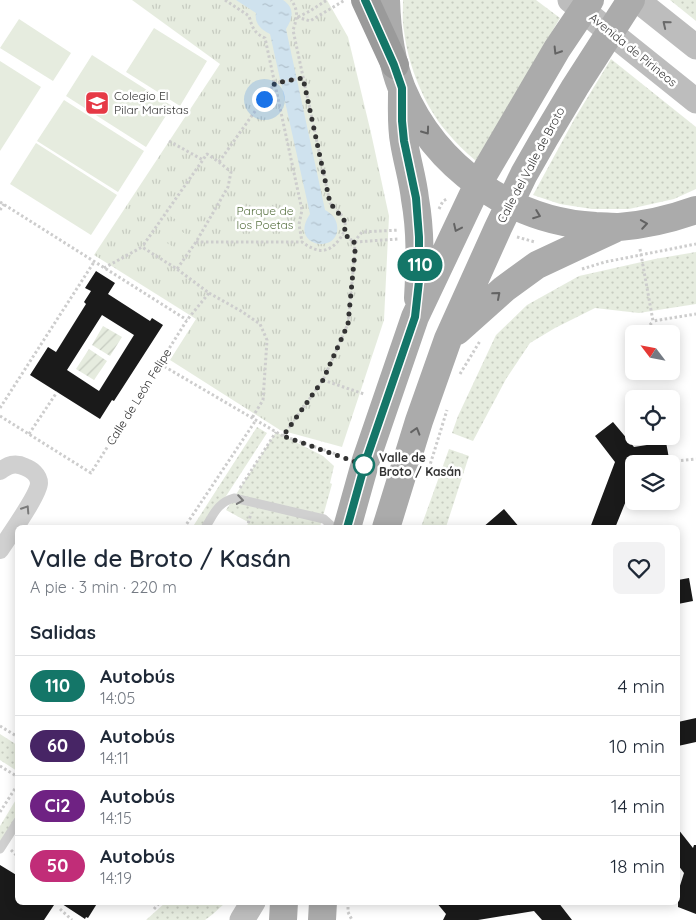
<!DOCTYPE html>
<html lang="es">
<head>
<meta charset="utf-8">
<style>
  :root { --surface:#fff; --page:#f2f2f3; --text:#1f2937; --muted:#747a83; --line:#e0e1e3 }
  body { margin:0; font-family:Quicksand,sans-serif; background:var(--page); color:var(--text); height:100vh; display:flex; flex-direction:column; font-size:19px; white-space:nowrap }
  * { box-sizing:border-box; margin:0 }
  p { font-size:16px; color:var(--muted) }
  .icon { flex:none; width:28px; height:28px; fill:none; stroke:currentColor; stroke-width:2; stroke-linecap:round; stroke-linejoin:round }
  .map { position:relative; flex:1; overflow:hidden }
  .details { position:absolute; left:15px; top:525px; width:665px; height:380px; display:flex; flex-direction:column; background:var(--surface); border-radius:8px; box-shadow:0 2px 12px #0003 }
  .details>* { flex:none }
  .badge { padding:0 10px; border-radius:16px; font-size:18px; line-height:32px }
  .needle { width:32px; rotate:302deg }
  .fabs { position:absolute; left:625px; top:325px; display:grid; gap:10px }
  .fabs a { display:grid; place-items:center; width:55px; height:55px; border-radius:8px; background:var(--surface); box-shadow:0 2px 12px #0003; font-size:25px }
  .you { position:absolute; width:25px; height:25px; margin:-12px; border:4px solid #fff; border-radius:50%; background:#1a73e8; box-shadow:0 0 0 8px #1a73e833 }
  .map>.badge { position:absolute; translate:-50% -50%; box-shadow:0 0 0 2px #fff }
  h2 { padding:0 15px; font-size:19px; line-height:45px }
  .round { display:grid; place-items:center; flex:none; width:52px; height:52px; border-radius:8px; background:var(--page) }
  .overview { display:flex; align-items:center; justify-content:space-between; height:85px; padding:0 15px }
  h1 { font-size:24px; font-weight:600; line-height:38px }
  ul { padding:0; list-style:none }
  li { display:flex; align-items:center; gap:15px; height:60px; padding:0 15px; border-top:1px solid var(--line) }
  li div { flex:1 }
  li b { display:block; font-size:19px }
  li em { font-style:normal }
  li .badge { min-width:55px; font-weight:700; text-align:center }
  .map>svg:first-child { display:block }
</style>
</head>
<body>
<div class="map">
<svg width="696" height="920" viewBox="0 0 696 920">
  <defs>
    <pattern id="grass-dots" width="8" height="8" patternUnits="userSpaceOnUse" patternTransform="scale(1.25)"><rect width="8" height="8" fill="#e6ecdf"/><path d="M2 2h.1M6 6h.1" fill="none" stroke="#c6cbc0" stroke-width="1.8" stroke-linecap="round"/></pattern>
    <pattern id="park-tufts" width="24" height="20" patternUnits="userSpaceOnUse" patternTransform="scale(1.25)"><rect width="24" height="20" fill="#e6ecdf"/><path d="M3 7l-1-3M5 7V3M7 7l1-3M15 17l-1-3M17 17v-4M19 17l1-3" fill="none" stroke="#c6cbc0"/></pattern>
    <pattern id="garden-furrows" width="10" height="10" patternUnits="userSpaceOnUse" patternTransform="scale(1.25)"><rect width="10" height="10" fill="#e6ecdf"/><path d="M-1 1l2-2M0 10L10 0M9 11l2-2" fill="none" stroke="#c6cbc0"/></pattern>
    <pattern id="water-ripples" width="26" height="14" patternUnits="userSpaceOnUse" patternTransform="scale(1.25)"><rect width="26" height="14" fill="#cfe2ee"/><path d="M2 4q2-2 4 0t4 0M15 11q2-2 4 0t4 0" fill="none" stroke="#b2c2cd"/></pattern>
  </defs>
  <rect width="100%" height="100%" fill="#fff"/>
  <path fill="url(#grass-dots)" d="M403 0H536L560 18 476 161C465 152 455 142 446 131 424 105 408 65 404 31 402 21 403 10 403 0Z
    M670 0H696V21Z
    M611 59 696 127V189L674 199 629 209H592L560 204 533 195 575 118Z
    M696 252V304L639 313 595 308 555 328 530 343 506 379 473 441 452 433 458 416 496 335 527 305 579 276 655 259Z
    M257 427 267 433 206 527 192 528Z
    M276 432 323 456 334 466 330 483 332 484 320 527H247L248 522 226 510Z
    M449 449 469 456 446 527H421Z
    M0 734 17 745V771L0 760Z
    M17 798V817L0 845V826Z
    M166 902H225V903L213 914 205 920H146Z"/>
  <path fill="url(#park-tufts)" d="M132 0H327L348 37 371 133 389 216 384 320 342 447 280 430 170 360 196 319 94 255 220 64Z"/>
  <path fill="url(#garden-furrows)" d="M103 326 122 337 110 356 92 345Z
    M89 349 107 361 94 380 76 369Z"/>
  <path fill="#e6ecdf" d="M19 19 71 53 53 81 0 48Z
    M154 28 207 61 180 106 126 72Z
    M92 55 172 106 146 147 66 96Z
    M0 61 41 87 0 151Z
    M64 100 144 151 118 192 37 141Z
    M36 143 117 195 91 235 10 184Z
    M173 205 201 224 196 232 167 214Z
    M163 220 192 238 187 247 158 229Z
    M154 235 183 253 177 262 148 244Z"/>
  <path fill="url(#water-ripples)" d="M236 0H283C295 8 293 18 286 29L325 210C331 213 336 218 337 225 342 255 287 248 310 214L270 34C261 30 254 23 256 13Z"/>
  <path fill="#1a1a1a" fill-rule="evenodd" d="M96 271 115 283 108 294 150 321 152 318 163 325 114 401 112 400 100 419 30 375 48 347 56 352 86 304 84 302 91 291 85 288ZM102 315 134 335 99 391 67 370Z
    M613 422 634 447 666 442 670 464H634V481L615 528H590L615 462 595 436Z
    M504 509 520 528H482Z
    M689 578 693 601 678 604V580Z
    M696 718V742L678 746V722Z
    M678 829 693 848 694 845H696V914L678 907V892L684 873 678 865Z
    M0 865 18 876V902H56L44 920H0Z
    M59 902H98L88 918 86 917 85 919Z
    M436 902H558L572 920H542L534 911 478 920H443L446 914Z"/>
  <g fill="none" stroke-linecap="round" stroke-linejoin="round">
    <path stroke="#cdcdcd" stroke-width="3" stroke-dasharray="2.5 2.5" stroke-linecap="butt" d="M225 0 249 16C252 27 254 33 265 38L302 210 299 224 302 242
      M297 17 310 21 345 0
      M298 17 310 11 327 0
      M169 141 203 160
      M219 162 275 83 303 78
      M0 202 187 320
      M439 209 443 201 447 199
      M0 210 4 204
      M517 237 535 242
      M196 242H302C316 252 327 255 339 240 343 234 346 229 345 222 343 215 335 208 330 203L293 30C297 19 299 10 291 0
      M354 242 362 232 399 230
      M355 242 398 239
      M640 249 653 321 696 314
      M104 268 142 247 177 269 196 242 228 187 231 172 219 162 207 154 142 247
      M582 269 605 262 696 244
      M209 293 241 311 260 324 267 340 263 400 252 418
      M647 329 653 321
      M160 364 283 436 342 456
      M460 374 480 341
      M323 380 364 394
      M0 408 94 262
      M0 416 91 473 187 320 209 293 177 269
      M29 434 57 392
      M283 436 323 380 348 324 355 251 354 242 343 234
      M676 461 696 459
      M426 478 447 410
      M240 488 276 432
      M184 528 256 420
      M247 528 251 513
      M0 726 18 737
      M0 766 18 777
      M0 812 18 784
      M11 850 18 857
      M348 902V912L352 920
      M60 909 72 920
      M154 909 160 902"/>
    <path stroke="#d0d0d0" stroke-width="9" d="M205 528C214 514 217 503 234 498L324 519 334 528
      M0 849 18 821"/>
    <path stroke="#d0d0d0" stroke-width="18" d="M0 471C8 465 15 462 25 467 31 469 39 475 39 483 39 494 8 538 0 550"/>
    <path stroke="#bdbdbd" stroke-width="25" d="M570 0 696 101
      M637 0 696 47
      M242 920 253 902"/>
    <path stroke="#ababab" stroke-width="28" d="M386 0C387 30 391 61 402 89 435 167 512 222 596 226 603 226 611 227 619 227 646 225 671 219 696 210
      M402 93C402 109 401 126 404 142 407 161 413 180 415 199 421 232 420 265 418 298
      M457 331 504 289 537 265 614 229
      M347 528 366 460 415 317 478 184 557 49 590 0
      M386 528 419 421 448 339 498 228 524 174 544 139 575 87 631 0
      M283 920 284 902
      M322 920 323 902"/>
    <path stroke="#9a9a9a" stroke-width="28" d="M365 0 395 65"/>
  </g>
  <defs><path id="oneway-chevron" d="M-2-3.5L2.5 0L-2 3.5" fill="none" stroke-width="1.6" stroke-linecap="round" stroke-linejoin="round" transform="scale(1.25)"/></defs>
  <use stroke="#6a6a6a" href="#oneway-chevron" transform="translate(666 24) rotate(-141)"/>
  <g stroke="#636363">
    <use href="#oneway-chevron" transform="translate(557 51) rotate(122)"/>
    <use href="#oneway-chevron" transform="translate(426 131) rotate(54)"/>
    <use href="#oneway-chevron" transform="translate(537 215) rotate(21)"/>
    <use href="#oneway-chevron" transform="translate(644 224) rotate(-9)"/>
    <use href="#oneway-chevron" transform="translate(457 228) rotate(115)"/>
    <use href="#oneway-chevron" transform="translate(497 295) rotate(-41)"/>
    <use href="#oneway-chevron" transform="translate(416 431) rotate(-73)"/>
  </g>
  <g stroke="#7a7a7a">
    <use href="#oneway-chevron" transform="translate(240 500) rotate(9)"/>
    <use href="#oneway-chevron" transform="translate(26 509) rotate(-57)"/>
  </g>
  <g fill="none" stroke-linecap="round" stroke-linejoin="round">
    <defs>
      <path id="line" d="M347 528 366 460 415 317 419 281V237L416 198 404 141 402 121V88L394 65 365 0"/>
    </defs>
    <use href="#line" stroke="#fff" stroke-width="11"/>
    <use href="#line" stroke="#147668" stroke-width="8"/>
    <path stroke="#333" stroke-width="5" stroke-dasharray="0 9" d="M264 99 275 83 303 78 330 203 344 220 345 228 344 234 354 242 355 251 348 324 323 380 283 436 364 465"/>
  </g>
  <defs>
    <symbol id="school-square" viewBox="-11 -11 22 22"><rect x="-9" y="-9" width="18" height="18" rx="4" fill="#e63946" stroke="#fff"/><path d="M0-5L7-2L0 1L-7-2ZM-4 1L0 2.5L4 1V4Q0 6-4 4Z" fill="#fff"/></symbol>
  </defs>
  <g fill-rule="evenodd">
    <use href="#school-square" x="83" y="89" width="28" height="28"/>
  </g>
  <circle fill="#fff" stroke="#147668" stroke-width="2.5" cx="364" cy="465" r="10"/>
  <g text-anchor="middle" stroke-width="5" stroke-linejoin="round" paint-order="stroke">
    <g font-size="12" fill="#333" stroke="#fff">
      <text transform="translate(633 50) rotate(39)" y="4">Avenida de Pirineos</text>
      <text transform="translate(531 165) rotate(-62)" y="4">Calle del Valle de Broto</text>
      <text transform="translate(139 397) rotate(-58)" y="4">Calle de León Felipe</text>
    </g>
    <g font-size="12" fill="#333" stroke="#fff" text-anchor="start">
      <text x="114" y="100">Colegio El<tspan x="114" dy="14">Pilar Maristas</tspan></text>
    </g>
    <g font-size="12" fill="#56703f" stroke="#fff">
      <text x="265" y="215">Parque de<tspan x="265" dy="14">los Poetas</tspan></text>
    </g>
    <g font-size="12" font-weight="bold" fill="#333" stroke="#fff" text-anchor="start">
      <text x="379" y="462">Valle de<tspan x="379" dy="14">Broto / Kasán</tspan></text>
    </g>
  </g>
</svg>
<div class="fabs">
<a><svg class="needle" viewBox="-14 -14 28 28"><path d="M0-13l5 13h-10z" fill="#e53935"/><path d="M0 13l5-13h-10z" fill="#747a83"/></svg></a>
<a><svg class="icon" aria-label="locate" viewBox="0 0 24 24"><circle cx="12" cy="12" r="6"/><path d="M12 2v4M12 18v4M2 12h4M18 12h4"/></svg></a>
<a><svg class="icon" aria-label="layers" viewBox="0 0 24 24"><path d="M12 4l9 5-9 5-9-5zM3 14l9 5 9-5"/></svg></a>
</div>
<div class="you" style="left:264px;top:99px"></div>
<b class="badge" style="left:420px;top:265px;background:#147668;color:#fff">110</b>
<section class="details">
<div class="overview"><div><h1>Valle de Broto / Kasán</h1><p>A pie · 3 min · 220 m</p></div><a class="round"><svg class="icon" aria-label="heart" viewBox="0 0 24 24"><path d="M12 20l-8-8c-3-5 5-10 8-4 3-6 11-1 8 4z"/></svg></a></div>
<h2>Salidas</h2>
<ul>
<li><span class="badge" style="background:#147668;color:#fff">110</span><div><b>Autobús</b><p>14:05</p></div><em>4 min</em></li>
<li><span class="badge" style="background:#472565;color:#fff">60</span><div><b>Autobús</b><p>14:11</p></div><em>10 min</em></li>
<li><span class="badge" style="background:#6f2283;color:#fff">Ci2</span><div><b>Autobús</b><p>14:15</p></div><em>14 min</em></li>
<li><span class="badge" style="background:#c12d78;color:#fff">50</span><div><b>Autobús</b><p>14:19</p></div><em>18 min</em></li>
</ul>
</section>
</div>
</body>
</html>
